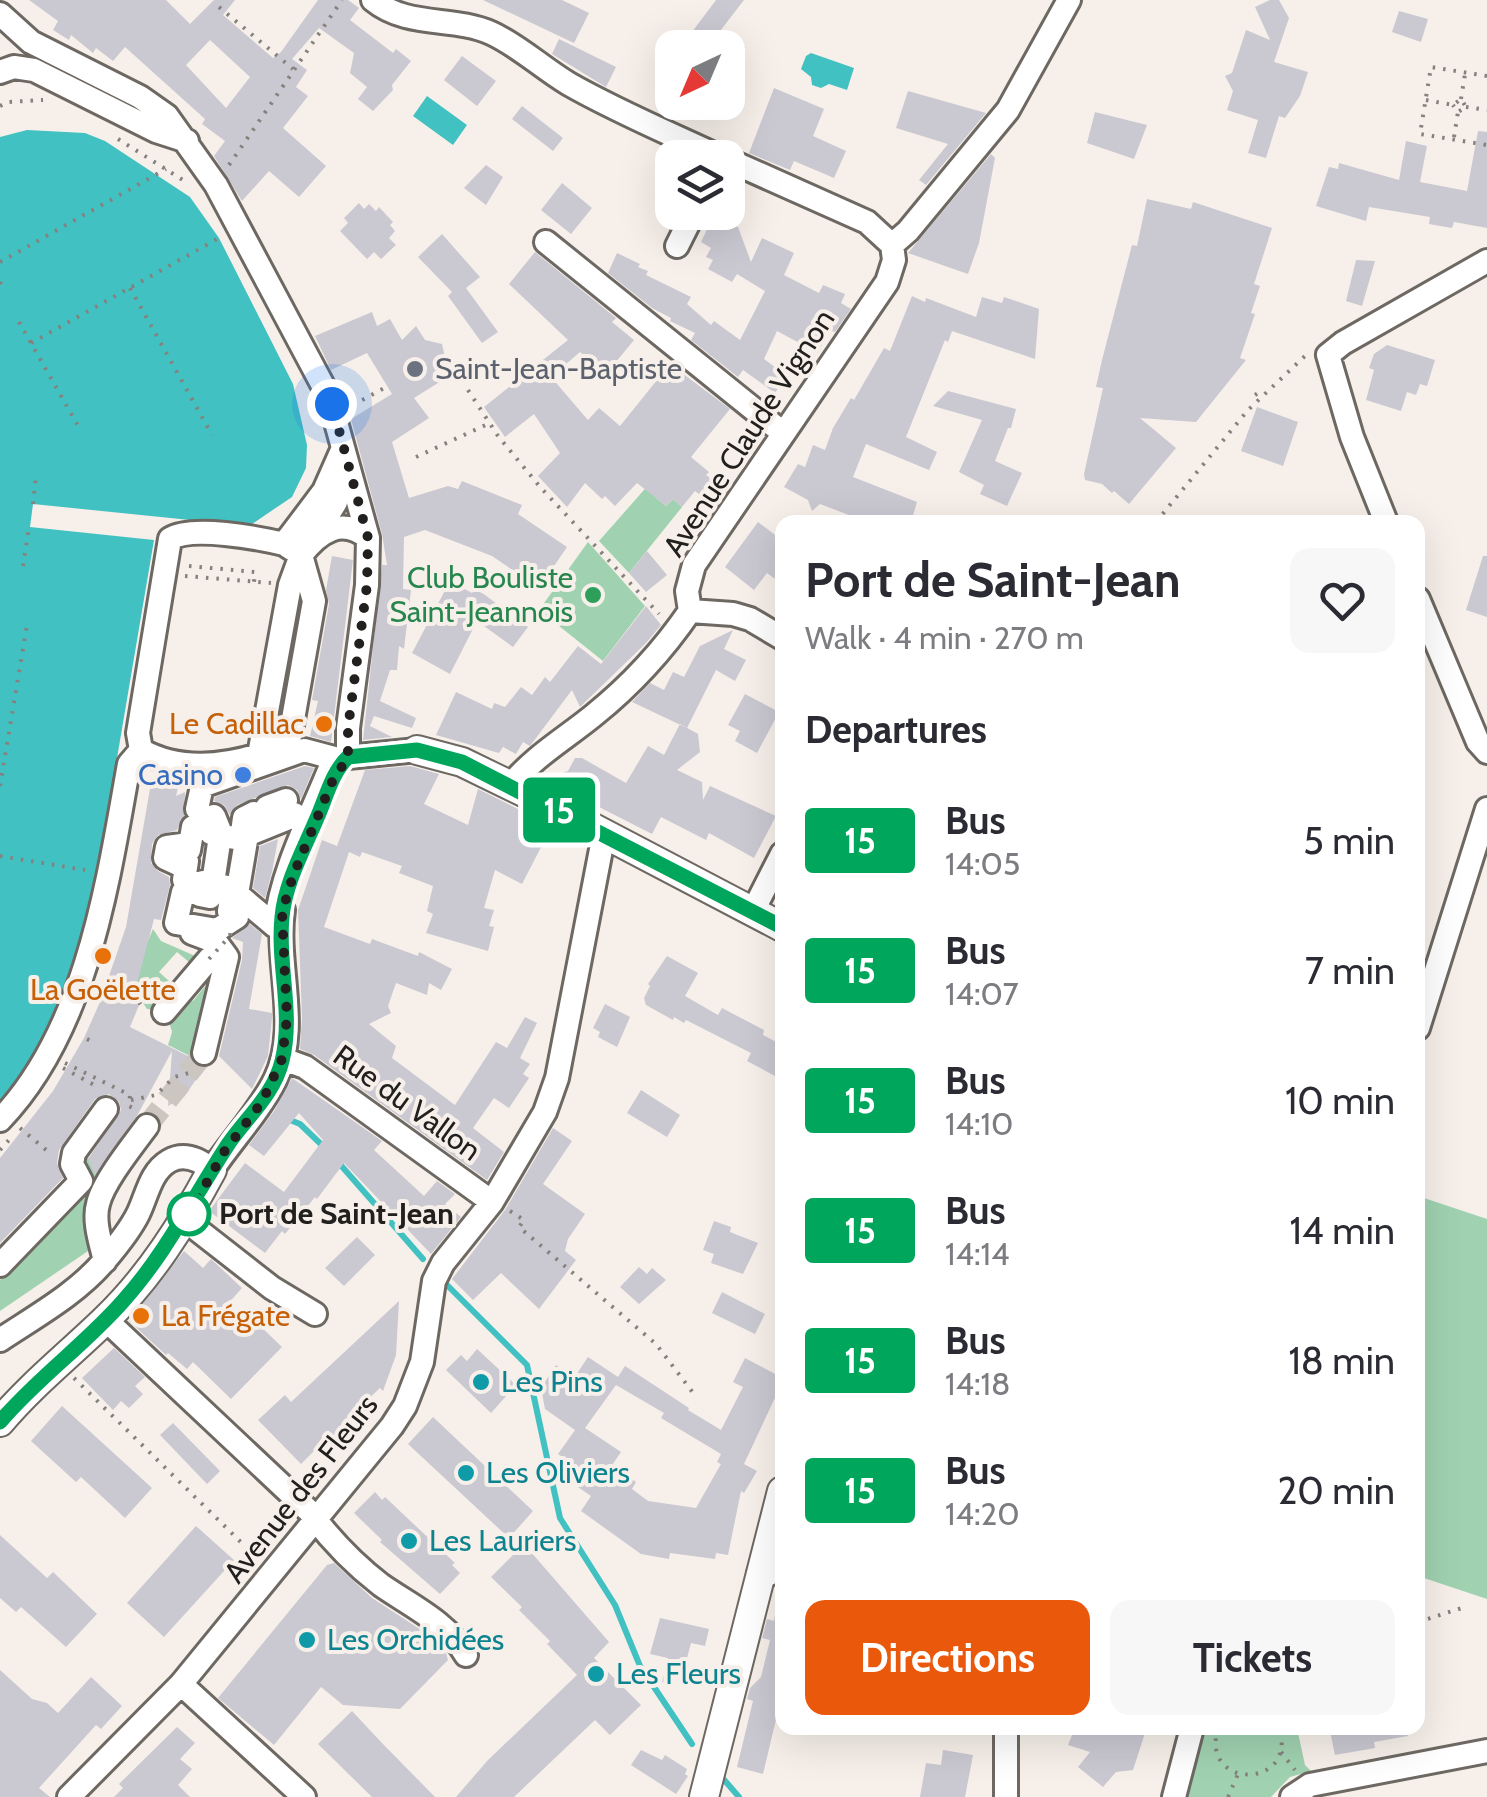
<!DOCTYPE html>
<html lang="en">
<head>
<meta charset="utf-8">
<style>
  :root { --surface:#fff; --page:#f7f7f7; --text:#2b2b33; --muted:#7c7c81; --accent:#ea580c }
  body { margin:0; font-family:Cabin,sans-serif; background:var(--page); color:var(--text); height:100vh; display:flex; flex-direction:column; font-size:38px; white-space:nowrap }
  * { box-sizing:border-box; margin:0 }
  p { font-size:32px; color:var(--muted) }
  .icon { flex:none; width:55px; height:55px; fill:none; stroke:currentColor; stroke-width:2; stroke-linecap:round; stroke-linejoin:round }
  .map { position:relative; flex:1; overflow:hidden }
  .side { position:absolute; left:775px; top:515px; width:650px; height:1220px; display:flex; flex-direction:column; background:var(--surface); border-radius:20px; box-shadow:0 10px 40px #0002 }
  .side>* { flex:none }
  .badge { padding:0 20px; border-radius:8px; font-size:35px; line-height:65px }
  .needle { width:65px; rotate:224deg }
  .controls { position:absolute; left:655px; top:30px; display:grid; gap:20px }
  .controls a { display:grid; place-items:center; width:90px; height:90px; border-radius:20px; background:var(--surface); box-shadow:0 10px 40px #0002; font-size:50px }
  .you { position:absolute; width:50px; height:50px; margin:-25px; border:8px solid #fff; border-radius:50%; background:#1a73e8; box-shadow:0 0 0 15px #1a73e833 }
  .map>.badge { position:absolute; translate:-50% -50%; box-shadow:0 0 0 5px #fff }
  h2 { padding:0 30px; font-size:38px; line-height:90px }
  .round { display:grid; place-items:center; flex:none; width:105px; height:105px; border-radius:20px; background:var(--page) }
  .headline { display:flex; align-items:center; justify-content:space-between; height:170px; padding:0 30px }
  h1 { font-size:48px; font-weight:800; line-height:75px }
  .cta { display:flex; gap:20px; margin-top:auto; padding:20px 30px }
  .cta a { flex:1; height:115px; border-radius:20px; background:var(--accent); color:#fff; font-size:40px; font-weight:800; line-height:115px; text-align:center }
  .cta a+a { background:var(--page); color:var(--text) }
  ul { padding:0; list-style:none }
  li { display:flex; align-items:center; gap:30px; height:130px; padding:0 30px }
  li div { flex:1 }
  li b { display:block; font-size:38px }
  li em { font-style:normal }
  li .badge { min-width:110px; font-weight:700; text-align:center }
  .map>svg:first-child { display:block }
</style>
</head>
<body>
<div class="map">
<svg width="1487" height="1797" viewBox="0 0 1487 1797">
  <rect width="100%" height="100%" fill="#f7f0ea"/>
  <path fill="#a0d2b1" d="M651 482 656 498 666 506 673 499 682 507 629 573 599 541Z
    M588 542 645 606 603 661 539 610Z
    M153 929 161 941 202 959 196 968 177 952 159 972 178 989 160 1010 147 1009 130 983Z
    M214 962 196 1059 168 1045 172 1032 167 1015 185 994 193 1001 210 980 204 974Z
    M94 1154 107 1161 111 1157 91 1249 0 1311V1280L58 1223 93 1180 76 1164 82 1157 89 1158Z
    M1418 1196 1487 1219V1599L1418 1576Z
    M1207 1728H1297L1305 1765 1311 1771 1290 1777 1271 1797H1183Z"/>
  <path fill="#42c1c2" d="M811 53 854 68 847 90 829 84 821 88 812 85 811 77 801 69 806 56Z
    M427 96 467 125 453 145 413 116Z
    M27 130 85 133 105 141 190 197 219 238 293 384 307 445 306 468 292 497 249 526 33 504 30 527 154 540 87 935 55 1023 0 1106V137Z"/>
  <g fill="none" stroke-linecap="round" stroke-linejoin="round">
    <path stroke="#42c1c2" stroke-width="6" d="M285 1118 300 1124 326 1149
      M338 1162 423 1259
      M446 1284 527 1365 560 1518 615 1605 640 1666 692 1744
      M720 1775 739 1797"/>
  </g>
  <path fill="#cac8d1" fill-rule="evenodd" d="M29 0H166L190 24 214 0H235L223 15 273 58 281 52 318 0H348L359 8 350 20 393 53 396 49 411 61 392 85 393 90 373 111 358 99 367 87 350 73 354 53 319 28 292 59 307 70 296 87 308 96 283 128 326 166 299 197 269 171 242 201 214 156 225 141 202 124 205 119 125 47 113 61 96 48 93 53 71 35 69 40 53 30 58 21ZM210 40 250 77 226 108 186 65Z
    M483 0H562L589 13 574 43Z
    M716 0H744L717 35 746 48H680Z
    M1270 0H1279L1289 18 1274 62 1308 72 1300 96 1285 118 1279 116 1266 158 1248 153 1258 120 1227 110 1233 91 1225 76 1232 73 1246 30 1270 40 1255 7Z
    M1399 11 1428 19 1421 42 1392 32Z
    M559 39 616 67 606 87 552 54Z
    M462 56 496 81 477 106 444 80Z
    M774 88 824 109 813 136 846 151 834 178 794 161 790 170 749 153Z
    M908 91 986 113 926 185 919 180 948 144 896 128Z
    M522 106 563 138 553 151 512 119Z
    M1095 112 1147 125 1134 159 1087 143Z
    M1478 131 1487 132V228L1454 222 1452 228 1429 224 1430 217 1369 207 1366 221 1316 206 1329 167 1338 169 1339 163 1399 180 1406 141 1427 146 1420 182 1467 191Z
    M991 154 995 158 979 243 968 274 908 253Z
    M486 165 503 177 486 205 464 188Z
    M562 183 592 208 571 234 541 210Z
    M1147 199 1191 209 1193 202 1272 228 1254 284 1260 286 1251 313 1255 314 1240 358 1246 360 1196 422 1140 418 1176 448 1129 504 1114 491 1112 493 1102 484 1085 480 1084 474 1103 388 1096 387 1102 360 1132 245 1137 246Z
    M359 203 364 209 369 204 376 211 379 207 393 222 390 225 395 231 389 238 396 245 381 259 374 252 367 259 340 231 348 223 344 218Z
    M712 219 738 227 751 262 762 238 794 253 784 275 819 293 823 285 845 294 841 303 851 309 835 332 829 330 818 353 777 331 764 359 787 376 775 393 743 370 738 377 691 340 695 333 670 321 671 318 652 308 608 273 617 253 640 264 638 267 648 271 646 275 691 297 687 304 711 325 714 321 740 340 765 291 737 274 732 282 708 269 713 260 706 257 711 248 701 242Z
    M442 234 480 277 466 288 498 332 482 343 448 296 452 292 418 257Z
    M535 252 616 318 612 322 634 340 606 374 580 352 551 377 588 420 599 408 620 426 670 364 730 409 691 457 709 472 706 475 727 490 716 507 695 491 682 507 673 499 666 506 637 483 615 506 605 496 602 499 585 483 567 507 538 476 560 453 534 414 505 437 484 407 568 340 509 284Z
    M1356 260 1375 261 1362 306 1346 301Z
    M912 296 925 302 926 298 976 317 982 297 1002 303 1004 297 1039 309 1035 359 952 331 948 342 945 340 906 437 937 452 929 470 866 444 853 477 917 502 911 522H852L854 517 820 504 812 511 808 500 784 487 798 464 805 467 813 445 825 450 833 428 851 398 854 400 884 348 890 351Z
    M372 312 377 326 390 319 402 340 416 326 425 340 442 344 445 358 454 373 414 398 429 418 392 442 409 498 448 486 458 489 462 481 522 505 518 514 567 547 539 588 492 556 425 530 404 537 403 589 411 590 404 649 399 646 397 670H390L380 701 416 718 412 728 374 716 370 726 392 737 363 740 382 565H387L382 534 351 419 392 394 367 353 331 370 315 336Z
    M1387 345 1435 360 1427 386 1420 384 1416 395 1407 392 1401 411 1366 400 1374 370 1369 368 1374 354Z
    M948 391 1016 409 1011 428H1008L995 461 1022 473 1007 506 980 494 984 485 959 472 982 420 933 406Z
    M1257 407 1298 422 1283 466 1241 451Z
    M758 522 782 540V584L767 573 754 590 725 567Z
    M647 551 667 575 646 592 629 573Z
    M332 556 353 560 331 742 310 736 318 701 312 700 329 604 326 590Z
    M1483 556H1487V617L1466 610Z
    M450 581 472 593 475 589 485 595 528 627 513 647 477 621 450 674 412 653Z
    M646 606 661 625 646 643 580 707 572 690 530 746 523 742 516 754 503 747 499 753 436 735 456 692 492 709 494 703 505 707 521 687 532 695 545 677 550 682 578 646 601 664Z
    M733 630 724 649 746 660 735 681 716 670 687 728 632 702 650 683 664 690 673 672 684 677 700 646Z
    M745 694 779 712 757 753 735 741 740 731 728 725Z
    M680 724 698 734 700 752 677 770 702 782 703 800 710 786 776 816 754 858 709 833 706 840 661 817 652 834 558 786 562 773 568 771 575 758H582L626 783 648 746 664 755Z
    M305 766 314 768 301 799 297 790 288 785 237 805 230 815 224 805 214 801 215 797Z
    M410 766 439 774 424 804 468 825 478 789 552 826 522 884 495 870 484 908 494 910 489 926 494 927 488 951 426 933 433 914 427 911 433 886 399 873 402 866 362 852 360 857 349 852 324 927 370 944 372 939 418 956 419 952 452 969 441 990 429 983 427 995 396 983 388 1006 391 1013 369 1024 396 1046 392 1058 455 1105 496 1042 507 1048 525 1017 537 1023 520 1058 530 1064 523 1074 529 1078 509 1108 494 1098 473 1128 504 1152 487 1180 314 1055 300 1049 302 1018 298 910 322 840 337 846 365 770Z
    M151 783 178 788 176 796 185 792 184 816 177 830 158 835 152 844 151 863 158 871 169 877 170 885 161 920 154 919 134 995 142 998 130 1027 190 1057 194 1064 204 1068 184 1097 168 1106 172 1051 138 1114 95 1175 88 1159 121 1110 119 1102 109 1094 95 1099 59 1150 57 1163 63 1178 0 1243V1158L53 1091 84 1038 100 1002 126 927Z
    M278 839 272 872 265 898 253 888 260 846Z
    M250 924 262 934 249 1009 272 1013V1018L268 1056 252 1089 219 1056 242 960 243 942 232 938Z
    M667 956 698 973 685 996 718 1015 722 1008 764 1030 763 1035 782 1045V1062L775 1076 747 1061 751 1053 686 1020 684 1023 674 1017 673 1020 646 1005 644 998 650 986 648 984Z
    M605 1004 630 1017 617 1047 598 1037 600 1032 593 1028Z
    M292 1078 382 1141 374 1150 424 1196 437 1181 455 1194 445 1204 461 1217 431 1254 344 1163 317 1199 315 1197 285 1234 282 1231 265 1253 209 1211 245 1163 284 1192 323 1140 299 1113 264 1156 249 1145 274 1111Z
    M641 1090 680 1115 667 1137 627 1113Z
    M553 1128 572 1141 543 1184 585 1214 568 1239 565 1251 576 1260 539 1309 501 1273 473 1300 452 1279 505 1210Z
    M714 1221 731 1227 730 1232 758 1243 743 1274 711 1263 714 1254 703 1250Z
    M357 1237 375 1255 344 1286 325 1268Z
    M184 1251 203 1268 211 1259 242 1288 220 1313 243 1335 256 1322 282 1347 231 1399 193 1362 187 1369 168 1353 166 1355 129 1321Z
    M639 1267 647 1274 652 1268 666 1280 639 1304 620 1287Z
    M722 1292 765 1314 755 1334 712 1313Z
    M399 1301 396 1355 383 1391 380 1388 341 1425 347 1431 333 1445 327 1438 301 1464 258 1420 285 1395 291 1402Z
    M114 1348 145 1377 135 1386 143 1394 129 1408 121 1401 113 1410 82 1378Z
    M477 1349 516 1385 491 1413 446 1370 461 1355 467 1361Z
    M588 1357 618 1377 625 1366 689 1408 688 1410 721 1430 743 1387 733 1382 745 1358 781 1377 776 1385 780 1387 744 1464 757 1471 744 1493 741 1491 728 1555 716 1553 715 1559 670 1553 669 1559 641 1554 581 1511 591 1496 575 1485 581 1477 569 1468 572 1463 558 1454 575 1430 545 1409 541 1388 556 1365 574 1378ZM616 1385 664 1413 661 1418 721 1454 717 1462 721 1464 696 1508 648 1501 632 1489 636 1482 612 1465 621 1452 585 1428Z
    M62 1406 152 1488 125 1518 81 1477 76 1482 31 1441Z
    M433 1417 533 1511 509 1538 408 1444Z
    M173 1423 220 1471 207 1484 160 1435Z
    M375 1492 382 1500 385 1497 455 1563 452 1565 460 1573 440 1594 380 1542 382 1540 354 1513Z
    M196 1526 234 1560 164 1637 127 1603Z
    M0 1535 47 1578 53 1572 97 1614 66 1647 21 1607 16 1612 0 1598Z
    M524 1544 609 1642 594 1658 641 1705 610 1735 595 1720 514 1797H456L488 1760 577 1675 547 1644 550 1641 519 1610 522 1607 491 1577Z
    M334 1563 372 1598 429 1635 446 1653 448 1660 400 1709 343 1705 321 1687 274 1745 218 1698 327 1565Z
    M775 1615 782 1616 779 1678 782 1679V1708L779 1707 763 1774 737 1767 753 1701 747 1699 750 1688 761 1677 770 1640 762 1638 767 1619 774 1621Z
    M660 1618 709 1629 705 1646 691 1643 687 1658 662 1683 668 1658 650 1654Z
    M0 1670 32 1699 47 1703 58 1713 91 1677 122 1706 101 1729 96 1725 39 1788 50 1797H0Z
    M352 1711 381 1742 435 1797H372L318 1744Z
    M177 1727 195 1743 180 1759 192 1769 178 1785 190 1797H114L123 1788 119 1784Z
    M1075 1728H1130L1145 1733 1133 1770 1116 1772 1103 1787 1078 1767 1090 1752 1068 1745Z
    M1348 1728H1407L1408 1736 1374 1742 1375 1748 1335 1755 1330 1731Z
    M641 1750 662 1760 665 1755 687 1769 685 1774 688 1776 676 1794 631 1765Z
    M943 1750 973 1755 965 1797H920L926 1763 941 1765Z"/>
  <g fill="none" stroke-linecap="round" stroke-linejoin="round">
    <path stroke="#ccc6c1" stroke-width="22" stroke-dasharray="22 11" stroke-linecap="butt" d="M147 1126 204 1053"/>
    <defs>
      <path id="minor" d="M373 0C407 28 453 16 491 33 518 45 542 68 569 84 618 112 671 134 722 158
        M0 14 31 42 140 97 167 116 216 185 329 397 368 538 367 585 348 728V757
        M0 72 14 67 34 70 156 131 187 141
        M546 242 783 433
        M892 245 908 231 1008 110 1069 0
        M677 246 694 212
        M1386 522 1352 437 1328 355 1343 343 1487 261
        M314 538 336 502 341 472
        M284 544 301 555 290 585 259 755C220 767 178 771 141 750L138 733 170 539C191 525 259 538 284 544L324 491 343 448
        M1418 599 1478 742 1487 752
        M690 611 733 614 750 619 782 638
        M304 750 334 758C313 812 282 868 275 926L237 894 247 835 296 815 283 809 286 800 267 807 269 813 256 818 254 813 244 818 241 839 222 836 214 816 211 833 220 836 213 883 203 882 200 895 210 897 212 884 233 888 229 911 237 917 217 930 176 923 183 892 191 893 193 882 184 880 187 861 178 864 165 858 167 847 182 845 189 850 193 827 203 829 204 818 197 809 202 786Z
        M267 752 282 746 290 736 314 601 301 555C319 532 342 516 368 538
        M348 757 417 750
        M510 786C533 757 566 738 594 715 630 686 664 649 690 611L687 591 694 565 887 282 894 260 892 245 867 222 728 160
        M753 911 782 854
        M192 933 216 942 227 957 204 1053
        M164 1012 209 959
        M1418 1028 1487 809
        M283 1059 305 1067 492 1202
        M0 1120C87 1030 108 882 129 764L141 750
        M185 1220 272 1288 315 1314
        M105 1261C101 1244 93 1221 98 1204 103 1182 133 1145 147 1126
        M0 1265 81 1181 72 1164 74 1153 106 1109
        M106 1320 309 1511C329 1538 355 1565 381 1585 411 1606 447 1622 466 1655
        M0 1340C36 1316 78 1293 106 1259 117 1246 130 1230 138 1214 147 1196 150 1172 169 1161 185 1152 200 1160 212 1170 232 1140 259 1112 275 1080 301 1027 275 965 283 910
        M759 1574H769L782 1567
        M181 1684 304 1797
        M1006 1728V1797
        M69 1797 181 1684 392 1426 405 1406 422 1362 434 1281 443 1263 492 1202 545 1112 557 1078 604 834
        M1174 1797 1192 1728
        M1292 1797 1310 1785 1487 1751"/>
      <path id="major" d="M417 750 462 762 536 798 782 927
        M0 1422C32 1384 70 1354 105 1320 150 1277 183 1224 212 1170
        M704 1797 782 1491"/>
    </defs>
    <use href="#minor" stroke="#6e6862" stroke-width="28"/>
    <use href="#major" stroke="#6e6862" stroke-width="32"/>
    <path stroke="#86817d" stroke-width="4" stroke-dasharray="2.5 8" stroke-linecap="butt" d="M219 7 293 69
      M1487 76 1431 67 1420 134 1487 145
      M1461 99 1465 74
      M1426 100 1453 105 1461 99 1466 107 1458 112 1453 105
      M0 106 8 102 43 100
      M1466 107 1487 110
      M1454 137 1458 112
      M118 139 186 182
      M229 165 342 0
      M0 262 166 169
      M0 282 4 289
      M130 288 212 435
      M19 322 81 431
      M31 343 219 238
      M468 390 498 436 541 488 659 614
      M1255 395 1261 391
      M353 405 388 386
      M416 457 490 423
      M33 504 36 475
      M1156 522 1248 410 1306 355
      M23 566 29 527
      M189 566 255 572 254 582
      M185 576 271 583
      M0 786 27 625
      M0 856 85 870
      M127 985 141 1005
      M87 1039 91 1041
      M65 1063 130 1095 129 1106 135 1109
      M63 1068 98 1087
      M131 1100 156 1095 174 1077 193 1072
      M20 1128 51 1154
      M0 1150 9 1140
      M510 1211 524 1220 519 1227 656 1344 694 1394
      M74 1378 256 1557
      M1418 1622 1462 1608
      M1218 1728C1199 1791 1299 1789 1279 1728
      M1281 1752 1295 1770
      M1228 1797 1238 1774"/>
    <use href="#minor" stroke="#fff" stroke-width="22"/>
    <use href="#major" stroke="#fff" stroke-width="28"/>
    <path stroke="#86817d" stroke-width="4" stroke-dasharray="2.5 8" stroke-linecap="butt" d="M209 959 230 936 231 930"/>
  </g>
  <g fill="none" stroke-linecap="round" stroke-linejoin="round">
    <defs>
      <path id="line" d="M0 1422C38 1377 86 1344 124 1300 167 1252 194 1196 229 1143 248 1116 274 1094 282 1061 294 1013 277 965 282 917 285 883 304 849 317 818 326 798 332 772 348 757L417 750 462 762 782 927"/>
    </defs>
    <use href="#line" stroke="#fff" stroke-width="22"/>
    <use href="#line" stroke="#00a65c" stroke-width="15"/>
    <path stroke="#22201e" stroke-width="10" stroke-dasharray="0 18" d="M189 1214 224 1152 262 1102 282 1059 287 1018 282 912 293 876 332 782 348 757V728L367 585 368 538 332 404"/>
  </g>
  <circle fill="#6b7280" stroke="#f7f0ea" stroke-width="4" cx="415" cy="369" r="10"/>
  <circle fill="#2e9e5b" stroke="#f7f0ea" stroke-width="4" cx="593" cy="595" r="10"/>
  <g fill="#e8710a" stroke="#f7f0ea" stroke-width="4">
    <circle cx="324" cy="724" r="10"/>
    <circle cx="103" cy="956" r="10"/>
    <circle cx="141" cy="1316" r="10"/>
  </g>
  <circle fill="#3f7fe0" stroke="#f7f0ea" stroke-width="4" cx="243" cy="775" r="10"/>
  <circle fill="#fff" stroke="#00a65c" stroke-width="5" cx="189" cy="1214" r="20"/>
  <g fill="#0f9aa8" stroke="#f7f0ea" stroke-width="4">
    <circle cx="481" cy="1382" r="10"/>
    <circle cx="466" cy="1473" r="10"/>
    <circle cx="409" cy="1541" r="10"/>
    <circle cx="307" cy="1640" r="10"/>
    <circle cx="596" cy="1674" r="10"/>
  </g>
  <g text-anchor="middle" stroke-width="8" stroke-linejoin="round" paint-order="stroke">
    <g font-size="30" fill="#5b616d" stroke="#f7f0ea" text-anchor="start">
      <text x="435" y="379">Saint-Jean-Baptiste</text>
    </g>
    <g font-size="30" fill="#22201e" stroke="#f7f0ea">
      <text transform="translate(749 433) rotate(-57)" y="10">Avenue Claude Vignon</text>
      <text transform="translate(407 1103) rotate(36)" y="10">Rue du Vallon</text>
      <text transform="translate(301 1489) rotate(-52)" y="10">Avenue des Fleurs</text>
    </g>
    <g font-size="30" fill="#27864d" stroke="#f7f0ea" text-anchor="end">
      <text x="573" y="588">Club Bouliste<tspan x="573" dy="34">Saint-Jeannois</tspan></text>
    </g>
    <g font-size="30" fill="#c56008" stroke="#f7f0ea" text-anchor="end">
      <text x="304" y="734">Le Cadillac</text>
      <text x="103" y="1000" text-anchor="middle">La Goëlette</text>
      <text x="161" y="1326" text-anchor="start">La Frégate</text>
    </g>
    <g font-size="30" fill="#366cbe" stroke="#f7f0ea" text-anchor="end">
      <text x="223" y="785">Casino</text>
    </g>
    <g font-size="30" font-weight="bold" fill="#22201e" stroke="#f7f0ea" text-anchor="start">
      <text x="219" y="1224">Port de Saint-Jean</text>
    </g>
    <g font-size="30" fill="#0d838f" stroke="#f7f0ea" text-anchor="start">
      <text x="501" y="1392">Les Pins</text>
      <text x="486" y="1483">Les Oliviers</text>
      <text x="429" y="1551">Les Lauriers</text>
      <text x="327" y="1650">Les Orchidées</text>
      <text x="616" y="1684">Les Fleurs</text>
    </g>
  </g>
</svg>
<div class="controls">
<a><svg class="needle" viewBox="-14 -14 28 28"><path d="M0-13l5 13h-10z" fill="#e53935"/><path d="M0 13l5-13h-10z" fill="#7c7c81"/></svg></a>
<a><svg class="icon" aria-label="layers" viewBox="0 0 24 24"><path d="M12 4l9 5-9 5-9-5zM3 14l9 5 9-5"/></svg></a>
</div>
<div class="you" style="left:332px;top:404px"></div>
<b class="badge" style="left:559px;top:810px;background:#00a65c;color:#fff">15</b>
<section class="side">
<div class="headline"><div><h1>Port de Saint-Jean</h1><p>Walk · 4 min · 270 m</p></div><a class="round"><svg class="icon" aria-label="heart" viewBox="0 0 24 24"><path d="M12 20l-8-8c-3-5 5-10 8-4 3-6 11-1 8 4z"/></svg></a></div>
<h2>Departures</h2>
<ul>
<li><span class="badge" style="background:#00a65c;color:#fff">15</span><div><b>Bus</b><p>14:05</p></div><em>5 min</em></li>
<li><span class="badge" style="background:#00a65c;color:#fff">15</span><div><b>Bus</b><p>14:07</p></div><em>7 min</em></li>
<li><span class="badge" style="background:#00a65c;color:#fff">15</span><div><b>Bus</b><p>14:10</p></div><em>10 min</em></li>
<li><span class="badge" style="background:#00a65c;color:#fff">15</span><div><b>Bus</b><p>14:14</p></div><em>14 min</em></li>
<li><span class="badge" style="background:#00a65c;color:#fff">15</span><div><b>Bus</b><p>14:18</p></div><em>18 min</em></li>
<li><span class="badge" style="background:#00a65c;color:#fff">15</span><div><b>Bus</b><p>14:20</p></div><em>20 min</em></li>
</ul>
<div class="cta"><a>Directions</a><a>Tickets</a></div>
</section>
</div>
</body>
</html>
